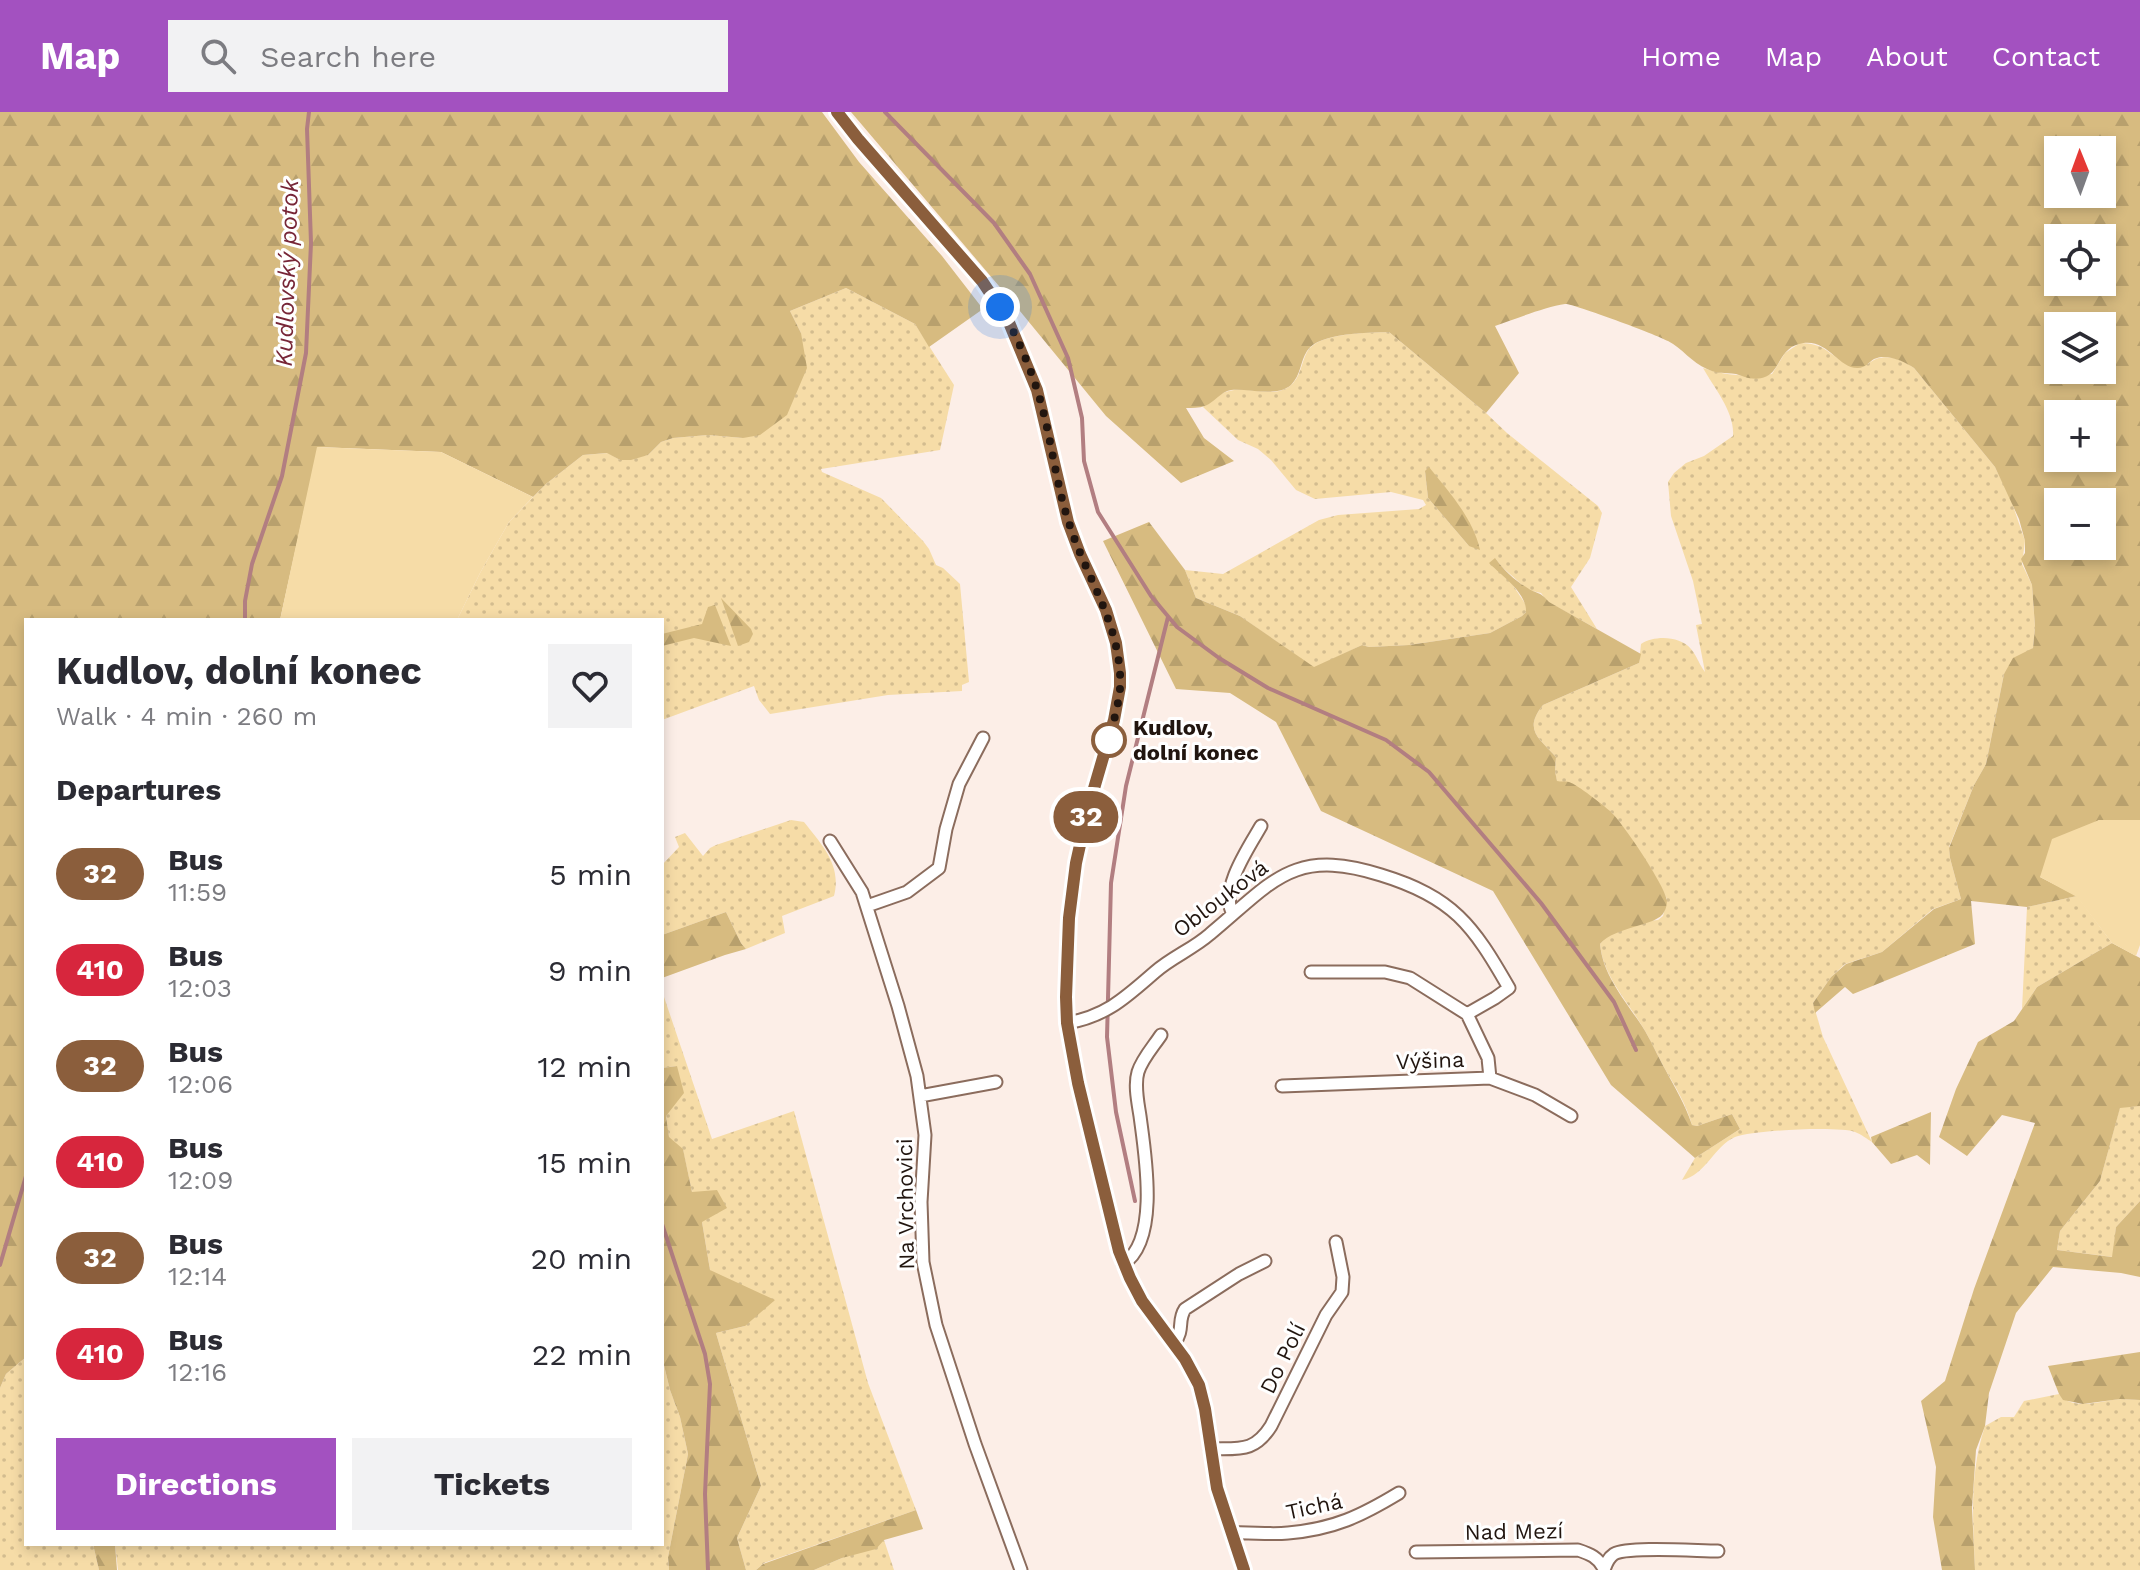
<!DOCTYPE html>
<html lang="en">
<head>
<meta charset="utf-8">
<style>
  :root { --surface:#fff; --page:#f2f2f3; --text:#2b2b33; --muted:#7c7c81; --accent:#a351c0 }
  body { margin:0; font-family:"Work Sans",sans-serif; background:var(--page); color:var(--text); height:100vh; display:flex; flex-direction:column; font-size:30px; white-space:nowrap }
  * { box-sizing:border-box; margin:0 }
  p { font-size:26px; color:var(--muted) }
  .icon { flex:none; width:44px; height:44px; fill:none; stroke:currentColor; stroke-width:2; stroke-linecap:round; stroke-linejoin:round }
  .map { position:relative; flex:1; overflow:hidden }
  .sheet { position:absolute; left:24px; top:506px; width:640px; height:928px; display:flex; flex-direction:column; background:var(--surface); border-radius:0px; box-shadow:0 4px 12px #0003 }
  .sheet>* { flex:none }
  .badge { padding:0 16px; border-radius:26px; font-size:28px; line-height:52px }
  .needle { width:52px; rotate:359deg }
  .controls { position:absolute; left:2044px; top:24px; display:grid; gap:16px }
  .controls a { display:grid; place-items:center; width:72px; height:72px; border-radius:0px; background:var(--surface); box-shadow:0 4px 12px #0003; font-size:40px }
  .you { position:absolute; width:40px; height:40px; margin:-20px; border:6px solid #fff; border-radius:50%; background:#1a73e8; box-shadow:0 0 0 12px #1a73e833 }
  .map>.badge { position:absolute; translate:-50% -50%; box-shadow:0 0 0 4px #fff }
  h2 { padding:0 32px; font-size:30px; line-height:72px }
  .round { display:grid; place-items:center; flex:none; width:84px; height:84px; border-radius:0px; background:var(--page) }
  .overview { display:flex; align-items:center; justify-content:space-between; height:136px; padding:0 32px }
  h1 { font-size:38px; font-weight:700; line-height:60px }
  .cta { display:flex; gap:16px; margin-top:auto; padding:16px 32px }
  .cta a { flex:1; height:92px; border-radius:0px; background:var(--accent); color:#fff; font-size:32px; font-weight:700; line-height:92px; text-align:center }
  .cta a+a { background:var(--page); color:var(--text) }
  ul { padding:0; list-style:none }
  li { display:flex; align-items:center; gap:24px; height:96px; padding:0 32px }
  li div { flex:1 }
  li b { display:block; font-size:30px }
  li em { font-style:normal }
  li .badge { min-width:88px; font-weight:700; text-align:center }
  header { display:flex; align-items:center; gap:48px; box-sizing:border-box; height:112px; padding:0 40px; background:var(--accent); color:#fff }
  header strong { font-size:38px }
  nav { display:flex; gap:44px; margin-inline-start:auto; font-size:28px }
  .search { width:560px; height:72px; background:var(--page); display:flex; align-items:center; gap:20px; box-sizing:border-box; padding:0 28px; border-radius:0px; color:var(--muted); font-size:30px }
  .map>svg:first-child { display:block }
</style>
</head>
<body>
<header>
<strong>Map</strong>
<div class="search"><svg class="icon" aria-label="search" viewBox="0 0 24 24"><circle cx="10" cy="10" r="6"/><path d="M15 15l6 6"/></svg>Search here</div>
<nav><a>Home</a><a>Map</a><a>About</a><a>Contact</a></nav>
</header>
<div class="map">
<svg width="2140" height="1458" viewBox="0 0 2140 1458">
  <defs>
    <pattern id="grass-dots" width="8" height="8" patternUnits="userSpaceOnUse" patternTransform="scale(2)"><rect width="8" height="8" fill="#f6dca7"/><path d="M2 2h.1M6 6h.1" fill="none" stroke="#d3bc8f" stroke-width="1.8" stroke-linecap="round"/></pattern>
    <pattern id="forest-firs" width="22" height="20" patternUnits="userSpaceOnUse" patternTransform="scale(2)"><rect width="22" height="20" fill="#d7bb80"/><path d="M5 1l3.5 6h-7zM16 11l3.5 6h-7z" fill="#b8a06d"/></pattern>
  </defs>
  <rect width="100%" height="100%" fill="#fceee7"/>
  <path fill="url(#grass-dots)" fill-rule="evenodd" d="M846 176 915 212 954 273 940 338 821 357 822 360 881 386 923 429 929 437 936 453 943 456 960 472 969 570 962 573V579L888 583 770 602 759 588 754 574 662 608V508H457L480 461 509 410 546 372 583 343 608 341 620 348 648 343 661 330 673 326 708 323 743 326 801 221 790 199Z
    M1389 220 1486 301 1507 321 1598 394 1602 401 1590 446 1571 475 1597 517 1548 490 1541 481 1528 478 1502 455 1495 446 1526 493V500L1522 504 1490 521 1409 533 1369 535 1362 533 1314 556 1240 504 1196 486 1185 458 1223 462 1319 408 1338 403 1419 397 1426 393 1423 388 1391 380 1315 387 1296 378 1271 348 1258 337 1238 328 1203 295C1211 290 1219 281 1229 279 1248 274 1273 287 1290 274 1301 265 1301 251 1307 240 1318 220 1368 221 1389 220ZM1425 359 1469 434 1428 386Z
    M1800 231C1824 232 1824 238 1842 249 1849 253 1861 252 1868 252 1882 240 1900 246 1914 256L1995 355 2010 385 2025 429 2022 452 2032 473 2035 515 2033 536 2004 562 1986 652 1974 673 1949 735 1950 746 1961 787 1933 797 1882 840 1845 852 1831 865 1813 891 1823 925 1872 1030C1867 1027 1861 1022 1855 1020 1839 1014 1753 1018 1735 1025 1714 1034 1705 1064 1682 1068L1695 1046 1740 1017 1732 1002 1697 1014 1692 1013C1686 992 1676 976 1665 957 1656 941 1649 924 1639 909 1623 884 1603 862 1600 832L1605 826 1615 820 1648 809 1658 808 1663 804 1667 787 1650 755 1612 701 1557 670 1555 659 1556 645C1539 626 1523 618 1543 593L1639 551 1641 532C1655 523 1680 524 1691 537 1697 544 1700 554 1705 560L1696 513 1702 512 1693 469 1671 404 1668 370 1674 361 1686 351 1704 344 1733 324C1735 300 1714 276 1703 256 1726 264 1747 265 1772 262L1785 241Z
    M791 708 804 710C822 733 842 753 834 784L782 804 785 821 746 837 741 831 726 800 662 823V753L679 735 675 725 685 721 703 744 710 736 716 733Z
    M2077 784 2112 831 2037 875 2022 897 2027 795Z
    M662 879 712 1027 794 999 868 1271 916 1398 764 1451 756 1458H746L737 1426 761 1374 716 1221 745 1214 710 1158 702 1110 692 1080 683 1038 669 1026 666 1004 677 954 662 956Z
    M2140 994V1089L2116 1115 2113 1145 2057 1138 2060 1119 2100 1069 2120 995Z
    M26 1245V1432H93L99 1458H0V1276L6 1262Z
    M662 1245 670 1278 680 1305 688 1342 668 1445 669 1458H118L115 1432H662Z
    M2059 1282C2073 1300 2102 1288 2121 1287 2127 1287 2134 1288 2140 1288V1458H1975C1973 1408 1969 1362 1985 1314L2001 1305H2014L2024 1289Z
    M884 1428 894 1458H814Z"/>
  <path fill="url(#forest-firs)" fill-rule="evenodd" d="M0 0H822L859 50 942 144 983 197 929 235 915 212 846 176 790 199 801 221 807 256 787 303 760 323 743 326 708 323 673 326 661 330 648 343 631 348H620L607 341 583 343 546 372 533 385 441 340 318 335 280 508H26V1245L6 1262 0 1276Z
    M851 0H2140V708H2099L2040 765 2077 784 2027 795 1971 789 1975 832 1853 882 1845 875 1815 901 1813 891 1831 865 1846 852 1882 840 1934 797 1961 787 1950 746 1949 736 1974 673 1986 652 2004 562 2013 546 2033 536 2035 515 2032 473 2021 447 2025 441V429L2019 407 1995 355 1914 256C1904 249 1886 241 1874 247 1869 250 1865 256 1858 256 1838 257 1827 224 1799 232 1773 239 1783 272 1748 266 1744 265 1740 263 1736 262 1724 260 1719 263 1707 257 1692 251 1682 236 1668 229 1657 223 1572 191 1565 192 1545 195 1515 207 1495 214L1519 261 1486 301 1389 220C1369 221 1319 220 1307 239 1300 250 1301 263 1291 273 1276 286 1249 276 1231 278 1220 280 1215 290 1205 294 1199 296 1192 296 1186 296L1204 326 1234 349 1181 371 1106 304 1010 187ZM2058 38H2102V82H2058ZM2058 126H2102V170H2058ZM2058 214H2102V258H2058ZM2058 302H2102V346H2058ZM2058 390H2102V434H2058Z
    M1429 355C1449 380 1473 406 1480 438L1469 434 1428 386 1425 359Z
    M1149 410 1185 458 1196 486 1240 504 1314 555 1362 533 1369 535 1409 533 1490 521 1522 504 1526 500C1527 481 1502 464 1489 451L1495 446C1503 457 1514 468 1526 475 1537 483 1539 478 1549 490L1641 542 1639 551 1543 593C1523 618 1539 626 1556 645L1555 659 1557 669C1561 670 1565 669 1569 670 1578 673 1603 693 1610 699 1623 711 1664 772 1667 788 1667 792 1666 797 1664 800 1658 814 1615 814 1600 832 1603 864 1625 888 1642 914 1651 928 1657 943 1665 957 1675 976 1685 992 1692 1013L1697 1014 1732 1002 1740 1017 1695 1046 1611 973 1493 779 1321 699 1276 610 1230 581 1176 577 1103 429Z
    M721 486 751 517 753 522 749 530 738 534Z
    M715 493 731 534 694 526 662 534V522L702 512 708 495Z
    M726 800 741 831 746 837 725 843 662 866V823Z
    M2112 831 2140 846V994L2120 996 2100 1069 2060 1119 2057 1138 2112 1145 2116 1115 2140 1089V1165L2121 1161 2053 1155 2016 1201 1989 1281 1985 1314 1976 1338 1972 1396 1975 1458H1942L1933 1405 1936 1355 1921 1289 1945 1269 1974 1177 2035 1011 2002 1003 1967 1044 1939 1025 1956 977 1978 930 2014 909 2037 875Z
    M677 954 684 981 666 1004 669 1025 683 1037 692 1080 717 1078 727 1096 702 1110 710 1158 775 1188 745 1214 716 1221 761 1374 737 1426 746 1458H669L668 1445 688 1342 680 1305 670 1278 662 1245V956Z
    M1931 1000 1930 1053 1917 1043 1891 1052 1872 1030 1871 1025Z
    M2140 1240V1288L2120 1287 2083 1292 2063 1288 2059 1282 2048 1254Z
    M916 1398 923 1417 884 1428 876 1437 842 1446 814 1458H756L763 1452Z
    M93 1432H115L117 1458H99Z"/>
  <path fill="#f6dca7" d="M317 335 441 340 533 385 509 410 480 461 457 508H280Z
    M2099 708H2140V833L2136 844 2112 831 2077 785 2040 765 2052 727Z"/>
  <g fill="none" stroke-linecap="round" stroke-linejoin="round">
    <path stroke="#b27e81" stroke-width="4" d="M885 0 994 111 1030 162 1068 246 1082 306 1084 349 1098 400 1151 484 1177 515 1219 546 1268 576 1386 628 1429 660 1541 791 1614 890 1636 938
      M245 508V489L252 452 282 364 306 241 311 131 307 17 309 0
      M1135 1089 1116 1000 1107 925 1111 771 1126 674 1168 505
      M662 1112 705 1242 710 1272 705 1382 708 1458
      M0 1153 26 1064"/>
    <defs>
      <path id="minor" d="M837 0 869 40 982 169 1008 208 1037 278 1068 410 1080 442 1106 498 1116 531 1120 561 1118 591 1088 697 1076 751 1069 806 1066 885 1067 911 1078 971 1119 1139 1130 1166 1142 1189 1185 1247 1199 1273 1205 1297 1217 1376 1244 1458
        M830 729 862 780 898 894 917 964 925 1023 921 1090 923 1150 936 1213 975 1332 1021 1458
        M867 794 907 780 939 756 946 717 959 672 983 626
        M1233 802C1219 778 1249 735 1261 714
        M1311 860H1385L1410 866 1467 902
        M1467 902 1488 946 1490 966
        M1067 911C1107 904 1126 885 1155 860 1172 845 1193 837 1210 822 1273 770 1292 735 1381 763 1453 785 1473 813 1509 876L1495 886 1467 902
        M1282 974 1490 966 1535 983 1571 1004
        M920 984 996 970
        M1123 1152C1160 1129 1145 1042 1140 1004 1138 991 1134 973 1138 960 1142 947 1153 935 1161 923
        M1174 1232C1185 1217 1177 1209 1185 1197L1239 1162 1265 1149
        M1210 1337C1239 1336 1254 1341 1271 1314L1326 1203 1342 1180 1343 1165 1336 1130
        M1232 1421C1250 1420 1270 1423 1288 1421 1334 1417 1361 1404 1399 1381
        M1416 1440 1578 1438C1590 1442 1598 1445 1604 1457
        M1604 1458C1606 1452 1608 1446 1614 1442 1629 1434 1697 1439 1718 1439"/>
    </defs>
    <use href="#minor" stroke="#8b6c5d" stroke-width="15"/>
    <use href="#minor" stroke="#fff" stroke-width="11"/>
  </g>
  <g fill="none" stroke-linecap="round" stroke-linejoin="round">
    <defs>
      <path id="line" d="M837 0 858 27 982 169 1008 208 1037 278 1068 410 1080 442 1106 498 1116 531 1120 561V575L1114 608 1088 697 1076 751 1069 806 1066 885 1067 911 1078 971 1119 1139 1130 1166 1142 1189 1185 1247 1199 1273 1205 1297 1217 1376 1244 1458"/>
    </defs>
    <use href="#line" stroke="#fff" stroke-width="18"/>
    <use href="#line" stroke="#8b5e3c" stroke-width="12"/>
    <path stroke="#21150f" stroke-width="8" stroke-dasharray="0 14.4" d="M1000 195C1017 224 1032 258 1041 291 1052 331 1056 372 1069 411 1085 462 1117 507 1120 562 1122 584 1114 606 1109 628"/>
  </g>
  <circle fill="#fff" stroke="#8b5e3c" stroke-width="4" cx="1109" cy="628" r="16"/>
  <g text-anchor="middle" stroke-width="6" stroke-linejoin="round" paint-order="stroke">
    <g font-size="22" font-weight="bold" fill="#21150f" stroke="#fff" text-anchor="start">
      <text x="1133" y="623">Kudlov,<tspan x="1133" dy="25">dolní konec</tspan></text>
    </g>
    <g font-size="22" fill="#21150f" stroke="#fff">
      <text transform="translate(1220 786) rotate(-37)" y="8">Oblouková</text>
      <text transform="translate(1430 948) rotate(-2)" y="8">Výšina</text>
      <text transform="translate(905 1092) rotate(-91)" y="8">Na Vrchovici</text>
      <text transform="translate(1282 1246) rotate(-64)" y="8">Do Polí</text>
      <text transform="translate(1314 1394) rotate(-12)" y="8">Tichá</text>
      <text transform="translate(1514 1419) rotate(-1)" y="8">Nad Mezí</text>
    </g>
    <g font-size="24" font-style="italic" fill="#772637" stroke="#fff">
      <text transform="translate(287 161) rotate(-88)" y="8">Kudlovský potok</text>
    </g>
  </g>
</svg>
<div class="controls">
<a><svg class="needle" viewBox="-14 -14 28 28"><path d="M0-13l5 13h-10z" fill="#e53935"/><path d="M0 13l5-13h-10z" fill="#7c7c81"/></svg></a>
<a><svg class="icon" aria-label="locate" viewBox="0 0 24 24"><circle cx="12" cy="12" r="6"/><path d="M12 2v4M12 18v4M2 12h4M18 12h4"/></svg></a>
<a><svg class="icon" aria-label="layers" viewBox="0 0 24 24"><path d="M12 4l9 5-9 5-9-5zM3 14l9 5 9-5"/></svg></a>
<a>+</a>
<a>−</a>
</div>
<div class="you" style="left:1000px;top:195px"></div>
<b class="badge" style="left:1086px;top:705px;background:#8b5e3c;color:#fff">32</b>
<section class="sheet">
<div class="overview"><div><h1>Kudlov, dolní konec</h1><p>Walk · 4 min · 260 m</p></div><a class="round"><svg class="icon" aria-label="heart" viewBox="0 0 24 24"><path d="M12 20l-8-8c-3-5 5-10 8-4 3-6 11-1 8 4z"/></svg></a></div>
<h2>Departures</h2>
<ul>
<li><span class="badge" style="background:#8b5e3c;color:#fff">32</span><div><b>Bus</b><p>11:59</p></div><em>5 min</em></li>
<li><span class="badge" style="background:#d7263d;color:#fff">410</span><div><b>Bus</b><p>12:03</p></div><em>9 min</em></li>
<li><span class="badge" style="background:#8b5e3c;color:#fff">32</span><div><b>Bus</b><p>12:06</p></div><em>12 min</em></li>
<li><span class="badge" style="background:#d7263d;color:#fff">410</span><div><b>Bus</b><p>12:09</p></div><em>15 min</em></li>
<li><span class="badge" style="background:#8b5e3c;color:#fff">32</span><div><b>Bus</b><p>12:14</p></div><em>20 min</em></li>
<li><span class="badge" style="background:#d7263d;color:#fff">410</span><div><b>Bus</b><p>12:16</p></div><em>22 min</em></li>
</ul>
<div class="cta"><a>Directions</a><a>Tickets</a></div>
</section>
</div>
</body>
</html>
